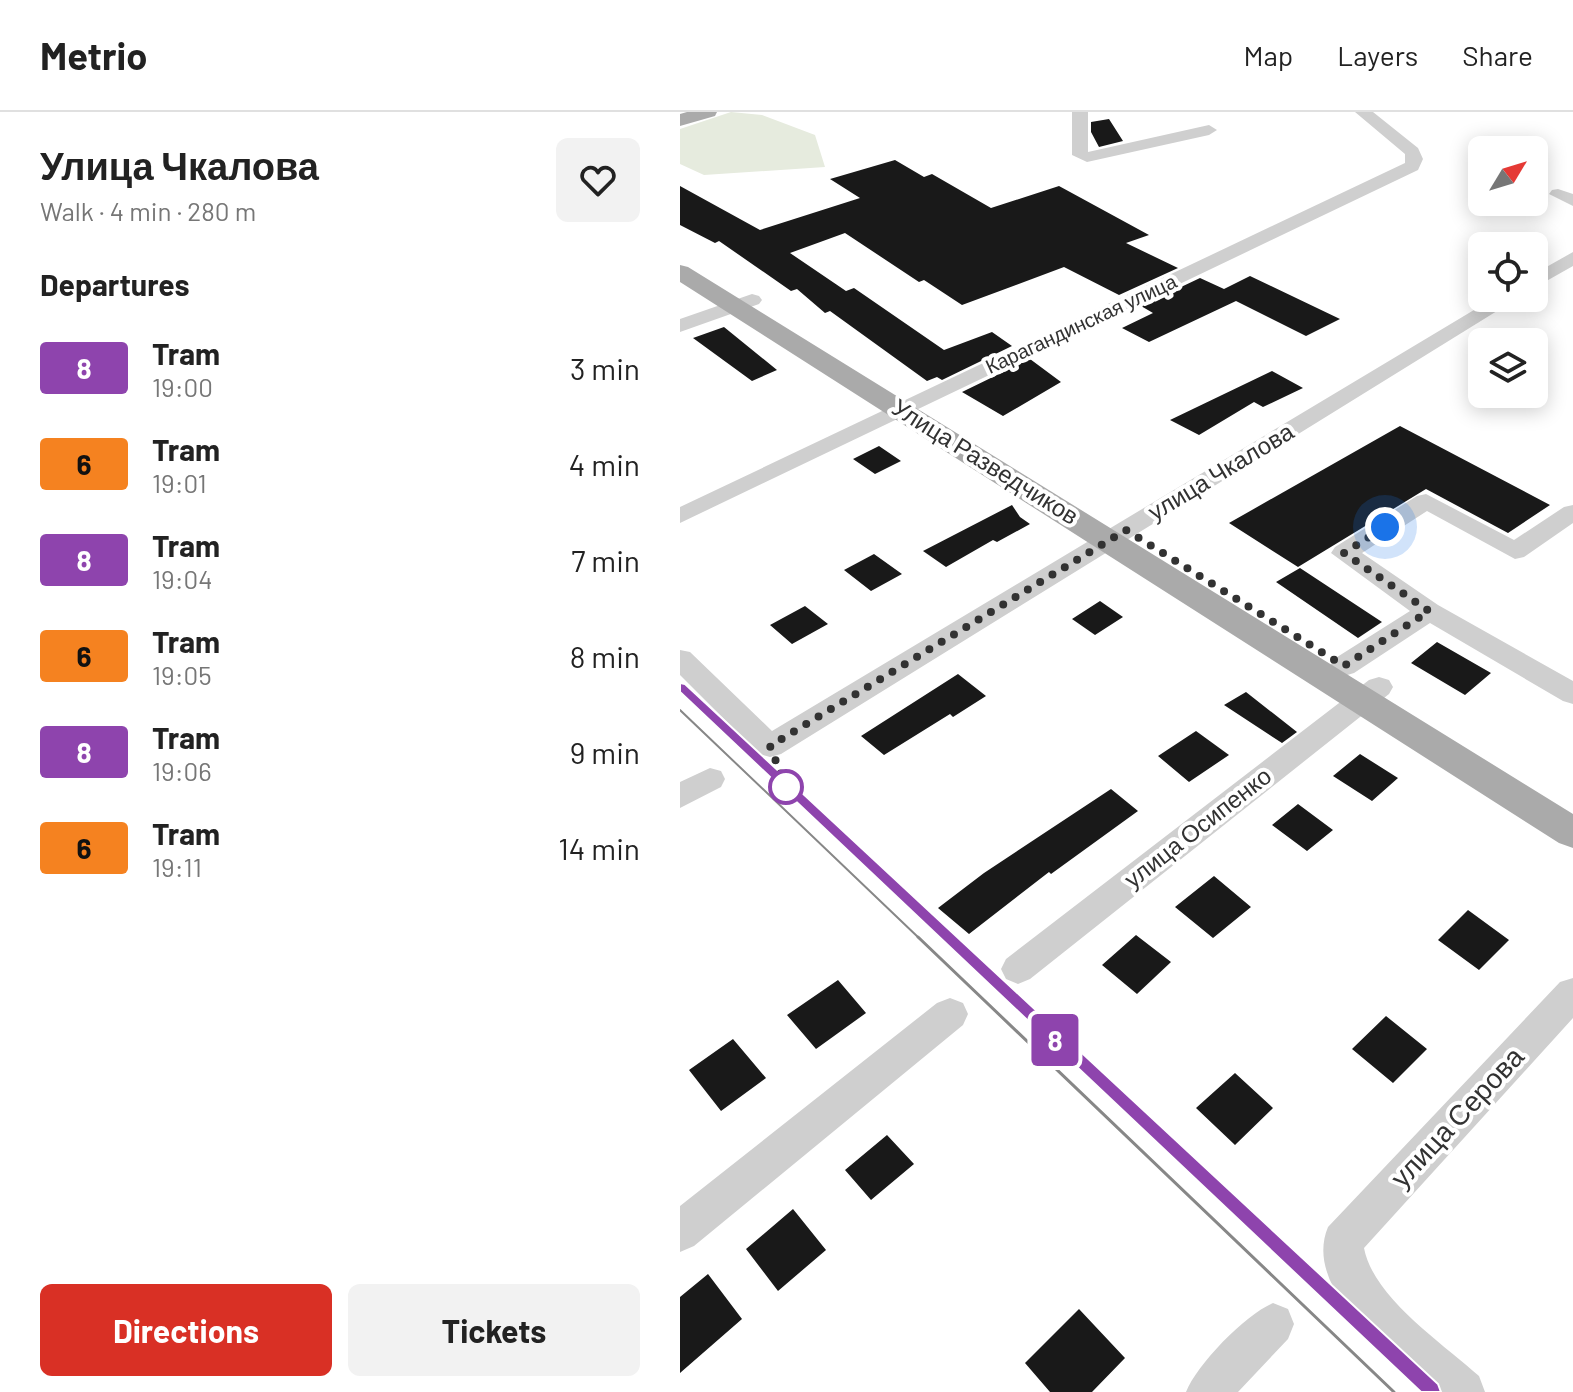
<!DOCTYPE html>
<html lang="en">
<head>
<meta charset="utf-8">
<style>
  :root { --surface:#fff; --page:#f2f2f2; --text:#222; --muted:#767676; --line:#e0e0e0; --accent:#d93025 }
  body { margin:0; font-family:Barlow,sans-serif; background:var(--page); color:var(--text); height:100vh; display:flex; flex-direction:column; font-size:30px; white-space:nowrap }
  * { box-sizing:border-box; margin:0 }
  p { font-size:26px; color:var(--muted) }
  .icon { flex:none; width:44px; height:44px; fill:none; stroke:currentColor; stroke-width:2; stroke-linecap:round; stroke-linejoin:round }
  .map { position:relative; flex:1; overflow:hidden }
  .side { display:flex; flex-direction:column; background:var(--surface); width:680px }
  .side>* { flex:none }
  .badge { padding:0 16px; border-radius:6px; font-size:28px; line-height:52px }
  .needle { width:52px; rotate:52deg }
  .controls { position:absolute; left:788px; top:24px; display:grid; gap:16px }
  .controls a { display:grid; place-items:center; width:80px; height:80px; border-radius:12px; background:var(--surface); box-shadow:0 4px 20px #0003; font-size:40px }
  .you { position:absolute; width:40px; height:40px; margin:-20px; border:6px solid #fff; border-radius:50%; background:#1a73e8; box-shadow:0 0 0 12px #1a73e833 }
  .map>.badge { position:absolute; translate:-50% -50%; box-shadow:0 0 0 4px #fff }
  h2 { padding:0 40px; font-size:30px; line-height:72px }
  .round { display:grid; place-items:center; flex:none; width:84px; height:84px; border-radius:12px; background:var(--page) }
  .head { display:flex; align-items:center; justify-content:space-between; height:136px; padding:0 40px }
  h1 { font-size:38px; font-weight:700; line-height:60px }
  .cta { display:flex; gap:16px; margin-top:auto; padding:16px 40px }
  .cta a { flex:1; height:92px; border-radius:12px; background:var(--accent); color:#fff; font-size:32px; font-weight:700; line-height:92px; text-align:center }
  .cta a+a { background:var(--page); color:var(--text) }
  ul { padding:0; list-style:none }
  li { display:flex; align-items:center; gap:24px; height:96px; padding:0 40px }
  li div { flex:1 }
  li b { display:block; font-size:30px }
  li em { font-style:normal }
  li .badge { min-width:88px; font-weight:700; text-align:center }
  header { display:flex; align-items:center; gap:48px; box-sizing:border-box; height:112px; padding:0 40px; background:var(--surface); border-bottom:2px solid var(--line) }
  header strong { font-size:38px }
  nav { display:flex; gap:44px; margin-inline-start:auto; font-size:28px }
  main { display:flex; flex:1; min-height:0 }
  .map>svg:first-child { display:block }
</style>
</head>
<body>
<header>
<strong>Metrio</strong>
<nav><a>Map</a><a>Layers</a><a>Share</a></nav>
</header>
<main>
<section class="side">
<div class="head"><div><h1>Улица Чкалова</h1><p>Walk · 4 min · 280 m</p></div><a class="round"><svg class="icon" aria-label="heart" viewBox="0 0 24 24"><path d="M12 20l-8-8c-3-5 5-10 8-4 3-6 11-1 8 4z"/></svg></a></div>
<h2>Departures</h2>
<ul>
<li><span class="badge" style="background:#8e44ad;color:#fff">8</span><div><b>Tram</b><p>19:00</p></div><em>3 min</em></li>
<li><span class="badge" style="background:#f58220;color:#111">6</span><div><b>Tram</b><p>19:01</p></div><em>4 min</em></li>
<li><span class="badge" style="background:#8e44ad;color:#fff">8</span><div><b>Tram</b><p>19:04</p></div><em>7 min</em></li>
<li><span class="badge" style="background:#f58220;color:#111">6</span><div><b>Tram</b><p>19:05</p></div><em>8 min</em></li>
<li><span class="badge" style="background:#8e44ad;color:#fff">8</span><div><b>Tram</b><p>19:06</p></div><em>9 min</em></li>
<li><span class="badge" style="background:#f58220;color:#111">6</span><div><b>Tram</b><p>19:11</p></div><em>14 min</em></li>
</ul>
<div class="cta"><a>Directions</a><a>Tickets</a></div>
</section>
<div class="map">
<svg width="893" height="1280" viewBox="0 0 893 1280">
  <rect width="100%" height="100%" fill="#fff"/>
  <path fill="#e6ebde" d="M51 0 82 3 135 23 145 55 24 63 0 52V17Z"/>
  <path fill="#191919" d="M429 7 443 29 419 35 411 20V10Z
    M215 48 244 65 252 62 311 96 379 74 469 123 446 131 498 156 439 183 384 155 282 193 244 168 239 170 165 121 110 141 166 179 174 176 264 238 312 220 332 234 262 268 257 265 247 269 150 199 145 201 117 177 111 179 39 129 35 131 0 113V74L80 118 180 86 150 67Z
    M570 164 660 207 626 224 556 189 469 230 442 216 473 201 461 194 520 166 544 177Z
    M44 215 97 258 72 269 13 226Z
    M350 247 381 270 323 304 282 280Z
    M592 259 623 276 583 295 574 290 519 323 490 308Z
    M720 314 870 393 828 421 746 377 618 455 549 411Z
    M199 334 221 349 195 362 173 347Z
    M332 393 340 405 350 412 317 430 313 428 266 455 243 439Z
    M194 442 222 462 191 479 164 458Z
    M620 456 702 510 678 526 596 470Z
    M420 489 443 505 415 523 392 507Z
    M125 494 148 512 112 532 90 513Z
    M757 530 811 561 785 583 731 551Z
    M278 562 306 584 273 605 270 602 204 643 181 624Z
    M566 580 617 620 602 631 544 593Z
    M516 619 549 643 509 670 478 644Z
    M680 642 718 666 692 689 653 664Z
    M431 677 458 699 371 762 369 760 289 822 258 796 304 761Z
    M618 692 653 718 627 739 592 713Z
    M534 764 571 795 533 826 495 795Z
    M788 798 829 828 799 858 758 828Z
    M456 823 491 850 457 882 422 853Z
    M158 868 186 901 136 937 107 903Z
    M706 904 747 937 713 971 672 937Z
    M53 927 86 966 41 999 9 958Z
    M555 961 593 996 555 1033 516 996Z
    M207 1023 234 1052 191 1088 165 1058Z
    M113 1097 146 1138 98 1179 66 1137Z
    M28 1162 62 1207 0 1261V1185Z
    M399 1197 445 1246 412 1280H370L345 1251Z"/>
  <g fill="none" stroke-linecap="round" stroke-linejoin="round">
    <path fill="#cfcfcf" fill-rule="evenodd" d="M392 0H408V40L529 13 537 18 529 23 407 50 392 43Z
      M675 0H693L738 36 743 47 738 58 0 411V395L725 51V42Z
      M878 77 893 82V94L869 82 872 78Z
      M893 140V154L854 176V162Z
      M72 182 79 184 82 188 79 192 0 220V207Z
      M814 186H838L101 642 90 645 79 642 0 563V538L10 540 92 619Z
      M746 382 834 428 884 395 893 393V411L844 445 835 447 747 399 682 441 758 493 893 569V592L883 589 750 511 674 561 664 564 654 561 650 554 654 547 730 499 651 441 655 435 737 384Z
      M699 565 709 568 713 575 709 582 350 867 338 872 326 867 321 857 326 847 689 568Z
      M30 656 41 659 45 667 41 675 0 696V670Z
      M893 866V906L684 1136C693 1185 762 1231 799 1264L805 1280H750C711 1243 622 1177 648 1115L880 870Z
      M270 886 283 891 288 902 283 913 14 1134 0 1140V1094L257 891Z
      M593 1191 608 1197 614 1212 608 1227 558 1280H506C517 1252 566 1202 593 1191Z"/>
    <path fill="#aaa" fill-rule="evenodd" d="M7 0H37L35 4 0 14V2Z
      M0 153 8 155 893 702V736L879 731 0 170Z"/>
    <path stroke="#878787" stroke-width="2" d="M0 576 268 827
      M0 598 240 827"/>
    <path stroke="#878787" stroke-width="3" d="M238 825 714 1280
      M265 825 750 1280"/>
  </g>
  <path fill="#8e44ad" stroke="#fff" stroke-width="2" d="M0 571 5 572 758 1272 761 1280H741L0 580Z"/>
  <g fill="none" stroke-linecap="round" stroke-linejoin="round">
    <path stroke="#323232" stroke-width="8" stroke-dasharray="0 14.4" d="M106 675 90 634 446 418 664 554 749 499 664 441 705 415"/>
  </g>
  <circle fill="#fff" stroke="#8e44ad" stroke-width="4" cx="106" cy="675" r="16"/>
  <g text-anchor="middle" stroke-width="8" stroke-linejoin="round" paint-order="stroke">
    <g font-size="20" fill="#323232" stroke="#fff">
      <text transform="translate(401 212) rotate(-25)" y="7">Карагандинская улица</text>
    </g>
    <g font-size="24" fill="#323232" stroke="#fff">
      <text transform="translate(305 350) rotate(32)" y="8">Улица Разведчиков</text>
      <text transform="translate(541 360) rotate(-31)" y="8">улица Чкалова</text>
      <text transform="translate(518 716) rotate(-38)" y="8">улица Осипенко</text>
    </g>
    <g font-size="28" fill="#323232" stroke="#fff">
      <text transform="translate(777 1005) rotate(-47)" y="10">улица Серова</text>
    </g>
  </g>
</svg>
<div class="controls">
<a><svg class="needle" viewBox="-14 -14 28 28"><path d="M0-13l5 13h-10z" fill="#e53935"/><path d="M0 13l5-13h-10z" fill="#767676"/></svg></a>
<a><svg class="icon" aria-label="locate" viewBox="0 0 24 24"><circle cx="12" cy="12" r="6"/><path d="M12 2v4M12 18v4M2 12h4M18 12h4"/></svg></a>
<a><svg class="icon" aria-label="layers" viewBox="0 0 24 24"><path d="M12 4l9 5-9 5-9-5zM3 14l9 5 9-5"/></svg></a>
</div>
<div class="you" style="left:705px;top:415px"></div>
<b class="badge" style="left:375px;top:928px;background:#8e44ad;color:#fff">8</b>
</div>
</main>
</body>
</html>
